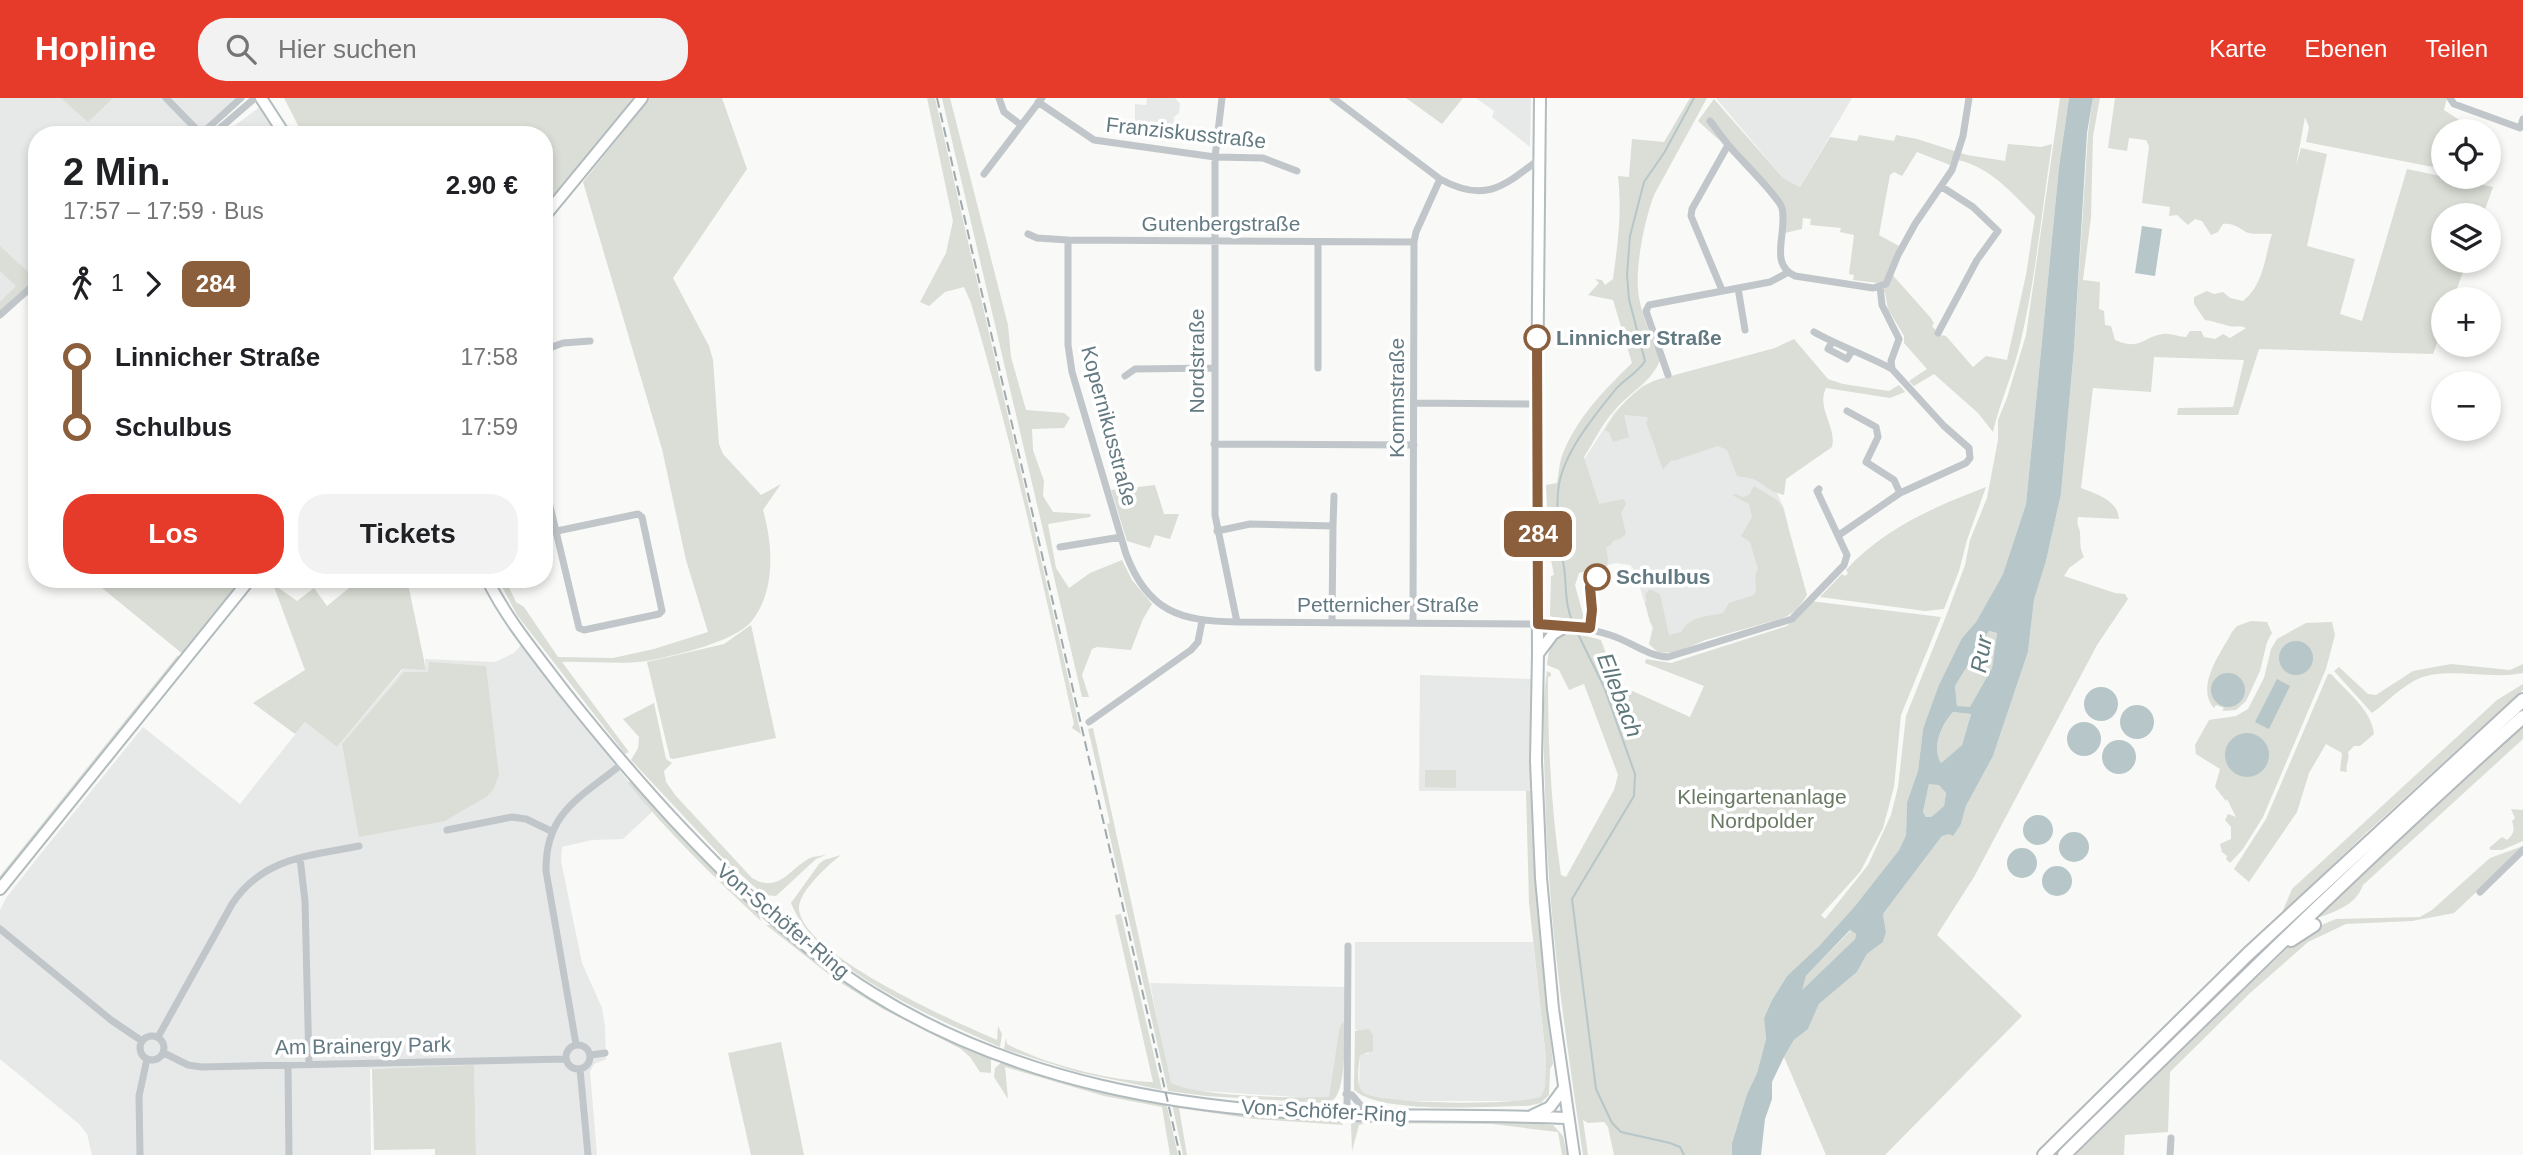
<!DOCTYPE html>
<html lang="de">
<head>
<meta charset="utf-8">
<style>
  :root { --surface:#fff; --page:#f2f2f2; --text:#202124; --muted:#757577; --accent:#e63b2a }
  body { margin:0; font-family:Arial,sans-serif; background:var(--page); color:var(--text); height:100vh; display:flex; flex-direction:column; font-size:26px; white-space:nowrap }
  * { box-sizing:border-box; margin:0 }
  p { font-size:23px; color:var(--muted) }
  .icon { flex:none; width:38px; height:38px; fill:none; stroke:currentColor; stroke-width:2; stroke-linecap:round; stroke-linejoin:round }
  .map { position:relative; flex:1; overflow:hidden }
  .side { position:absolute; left:28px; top:28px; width:525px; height:462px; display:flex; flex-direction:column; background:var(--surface); border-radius:28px; box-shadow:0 4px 10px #0003 }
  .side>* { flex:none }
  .badge { padding:0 14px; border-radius:10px; font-size:24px; line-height:46px }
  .tools { position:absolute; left:2431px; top:21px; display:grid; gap:14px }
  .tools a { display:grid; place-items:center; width:70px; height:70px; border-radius:50%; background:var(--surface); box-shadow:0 4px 10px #0003; font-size:35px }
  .map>.badge { position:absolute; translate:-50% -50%; box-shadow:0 0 0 4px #fff }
  .legs { display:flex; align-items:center; gap:10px; height:77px; padding:0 35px; font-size:23px }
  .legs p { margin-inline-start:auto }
  .overview { display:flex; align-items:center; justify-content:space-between; height:119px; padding:0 35px }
  h1 { font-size:38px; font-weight:600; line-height:52px }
  .primary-button { display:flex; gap:14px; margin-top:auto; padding:14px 35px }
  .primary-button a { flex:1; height:80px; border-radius:28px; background:var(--accent); color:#fff; font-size:28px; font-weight:600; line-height:80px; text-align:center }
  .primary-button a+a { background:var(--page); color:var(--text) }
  ul { padding:0 35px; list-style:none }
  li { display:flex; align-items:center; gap:24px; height:70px; font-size:26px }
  li i { display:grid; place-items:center; width:10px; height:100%; margin:0 9px; background:currentColor }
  li i::after { content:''; width:18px; height:18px; margin:-9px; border:5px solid; border-radius:50%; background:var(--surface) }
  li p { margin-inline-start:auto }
  li:first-child i { background:linear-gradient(#0000 50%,currentColor 0) }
  li:last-child i { background:linear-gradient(currentColor 50%,#0000 0) }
  header { display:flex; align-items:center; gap:42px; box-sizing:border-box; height:98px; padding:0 35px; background:var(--accent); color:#fff }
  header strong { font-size:33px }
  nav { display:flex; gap:38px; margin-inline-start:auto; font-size:24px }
  .search { width:490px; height:63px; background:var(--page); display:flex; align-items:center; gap:18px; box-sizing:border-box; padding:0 24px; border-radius:28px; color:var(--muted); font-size:26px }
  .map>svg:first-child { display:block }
</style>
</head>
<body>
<header>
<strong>Hopline</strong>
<div class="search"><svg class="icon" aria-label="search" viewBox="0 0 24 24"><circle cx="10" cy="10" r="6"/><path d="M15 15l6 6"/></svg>Hier suchen</div>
<nav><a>Karte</a><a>Ebenen</a><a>Teilen</a></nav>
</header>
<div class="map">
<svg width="2523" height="1057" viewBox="0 0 2523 1057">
  <rect width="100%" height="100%" fill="#f9f9f7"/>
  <path fill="#e7e9e8" d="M0 0H237L196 37H37V179L0 212Z
    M1147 0H1175L1180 6 1179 15 1173 20 1181 32 1180 43 1135 38V6L1146 7Z
    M1476 0H1531L1530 49 1492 19 1494 13Z
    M1716 0H1852L1800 89 1783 80Z
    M261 8 279 37H222Z
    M1806 274 1795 364 1776 393 1784 410 1793 449 1798 510 1783 520 1705 542 1679 553 1655 552 1649 546 1652 530 1635 473 1630 467 1616 465 1579 474 1578 371 1614 315 1642 288 1655 283Z
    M522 546 652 714 623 741 592 742 562 749 561 763 582 865 602 910 605 928 606 961 594 966 590 974 597 1057H476L474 968 370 971 371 1057H92L87 1036 79 1026 0 961V812L6 800 38 759 143 629 240 706 305 624 337 649 403 571 426 572 425 561 495 564 514 555Z
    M1420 577 1534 581 1531 693H1419Z
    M1355 844H1533L1546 960 1545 989 1541 998 1530 1003H1394L1377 1001 1363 995 1359 988 1360 956H1369L1357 931 1355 933Z
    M1150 885 1345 889 1344 929 1329 1001 1171 991Z"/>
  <path fill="#daded6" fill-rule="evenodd" d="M61 0H113L88 24Z
    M284 0H635L544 112V37H303Z
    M650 0H722L747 71 673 180 709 248 713 262 719 346 723 356 761 397 781 386 763 412C773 447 776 494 751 524 734 544 673 558 647 563 620 567 589 563 562 564L629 654 625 656 517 517 498 481H505L516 504 524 509 558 559 613 560 654 551 708 534 686 462 662 351 583 84Z
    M927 0H935L1081 636 1072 630 1074 626C1043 485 1012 343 971 205L964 189 945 194 929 208 920 204 946 155 953 123Z
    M942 0H950L1008 227 1011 259 1026 312 1064 315 1070 320 1064 330 1032 331 1033 352 1044 383 1043 398 1053 414 1091 416 1090 419 1048 426 1056 470 1069 490 1090 475 1122 462 1132 482 1152 506 1143 521 1131 552 1097 549 1092 551 1082 577 1089 599H1082Z
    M1406 0H1463L1442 26Z
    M1690 0H1707L1654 97C1644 124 1634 172 1639 200 1643 221 1653 242 1660 262 1652 284 1630 294 1615 312 1602 325 1594 344 1584 359L1599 406 1624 401 1626 406 1621 415 1626 435 1622 440 1613 443 1611 447 1606 449 1608 461 1607 468 1579 475 1575 487 1584 520 1580 522 1553 519 1550 518 1551 478 1554 477 1549 452 1546 387 1557 385C1559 376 1559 366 1562 358 1575 322 1605 291 1632 265L1613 202 1588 197 1599 185 1595 181 1602 182 1605 187 1613 181C1618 144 1622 115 1618 78L1629 79 1632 41 1664 44Z
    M2060 0H2069L2059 69 2026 406 2003 476 1976 524 1962 540 1923 631 1918 673 1907 704 1906 737 1899 752 1855 808 1819 848 1787 878 1772 902 1764 920 1766 941 1757 975 1747 996 1732 1045V1057H1614L1608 1029 1604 1024 1588 1025 1583 1022 1588 1057H1583C1565 935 1547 814 1545 691 1544 653 1541 611 1547 573L1551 575V578L1548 579C1548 646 1551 711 1561 777L1566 779 1614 692 1618 677 1584 586 1569 592 1559 572 1547 567C1550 529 1571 533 1601 542L1617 586 1690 619 1704 588 1645 565 1646 561 1671 565 1787 528 1810 503 1941 519 1901 617 1894 689 1883 730 1860 774 1821 817 1825 821 1868 767 1891 717 1898 689 1906 618 1948 513 1965 467 1970 442 1987 400 1998 342V322L2007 300 2026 237Z
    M2093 0H2100L2093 38 2091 119 2083 182 2100 184 2099 211 2104 213 2105 227 2111 228 2115 242C2141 253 2142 239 2163 236 2170 235 2179 239 2186 239L2190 233H2201L2204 239 2215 241 2223 236 2230 240 2246 230C2239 226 2236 230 2229 228 2221 226 2213 223 2205 222L2194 206V199L2207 193 2214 196 2223 194 2230 200 2243 203C2264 186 2264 161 2272 136 2264 135 2253 137 2246 134 2237 129 2234 125 2223 126L2218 134 2211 137 2202 123 2195 121 2188 127 2177 117 2169 118 2170 109 2142 105 2149 48 2146 42 2129 40 2127 53 2108 50 2115 0H2447L2444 12 2476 33H2443V71L2306 44 2309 29 2305 19 2296 68 2301 50 2327 56 2307 148 2355 161 2340 216 2362 223 2407 71 2493 89 2483 117H2443V163H2467L2453 201H2443V229L2433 256 2259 251 2238 317H2177L2178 310 2233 309 2244 262 2154 259 2151 294 2093 290 2081 390C2096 396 2118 402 2119 421L2078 419C2076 427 2080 429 2080 436 2081 447 2079 448 2084 459L2069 470 2064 478 2115 495 2125 496 2128 501 2097 547 1974 779 1937 837 2022 918 1885 1057H1826L1784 959 1794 942 1808 931 1819 906 1857 874 1867 856 1883 844 1886 834 1883 816 1942 738 1961 726 1966 708 1993 658 2028 554 2034 502 2046 463 2061 396 2074 251 2088 35Z
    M1714 1 1783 80 1800 89 1830 39 1857 43 1859 37 1894 43 1896 37 1917 41 1967 57 2005 63 2008 46 2041 49 2052 46C2042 111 2036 178 2021 242 2014 274 2000 303 1993 334L1978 315 1934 276 1914 288 1909 283 1927 271 1904 245V238L1888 211 1885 195 1878 185 1853 182 1854 177 1849 176 1854 137 1840 134 1841 130 1810 127 1811 121 1803 120 1802 131 1785 135 1786 115 1707 23 1720 43 1698 23ZM1917 54 1950 67 1952 61C1988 66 2011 94 2035 118L2026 177 2007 262 1986 258 1973 269 1946 238 1940 237 1932 228 1934 225 1930 219 1889 173 1899 148 1879 137 1890 77 1894 74 1902 78Z
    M0 148 27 173 37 163V184L0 217V204L16 188 0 173Z
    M1794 241 1828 281 1843 286 1889 293 1899 287 1905 294 1890 300 1826 290C1816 310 1837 329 1832 349L1786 381 1784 397 1774 394 1754 381 1737 378 1727 352 1718 348 1673 363 1672 361 1663 372 1646 324 1648 323 1647 319 1624 317 1629 339 1613 344 1609 334 1605 332C1618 309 1632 293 1656 282L1775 250Z
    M1155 387 1164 416H1179L1170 441 1155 437 1150 450 1127 443 1111 392Z
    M1754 388 1777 402 1783 410 1807 497C1800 508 1795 515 1783 520L1705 542 1675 555 1658 554 1649 546 1654 529 1650 524 1645 504 1647 503 1645 497 1650 491 1660 496 1669 537 1681 534C1691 517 1707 519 1723 515L1729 505 1754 497C1759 488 1752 481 1758 471L1750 444 1741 438 1752 419 1749 406 1732 397 1736 396 1742 399 1749 397Z
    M1986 389 1967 442 1959 473 1944 511 1925 513 1820 499 1842 476 1845 478 1848 475 1846 472C1883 431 1934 409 1986 389Z
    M91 481H245L184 557Z
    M360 481H407L426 572 402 571 337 649 305 624 295 636 253 605 305 572 273 486 297 503 314 490 327 508Z
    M2251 523 2267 524 2272 535 2267 544 2260 573 2246 603 2236 612 2222 613 2224 610 2216 607 2214 610C2195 588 2221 555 2232 534L2237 528Z
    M2332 524 2335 537 2326 571 2263 719 2243 751 2230 765 2226 761 2227 758 2222 754 2220 746 2231 741V729L2225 722 2228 716 2236 719 2227 701 2226 703 2215 689 2220 671 2196 656 2195 647 2209 622 2236 618 2248 611 2264 580 2271 551 2277 541 2306 525Z
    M751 527 776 640 673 661 670 660 647 564 724 546Z
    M1989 533 1997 535 1992 570 1970 610 1957 608 1955 588Z
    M178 557 180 562 0 784V778Z
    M429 564 486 568 499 677 493 692 486 699 445 723 359 739 342 646 404 574H428Z
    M2451 566 2510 572 2523 566V575C2490 582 2450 569 2420 580 2403 587 2387 604 2372 615L2334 573 2339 569 2368 596 2376 597 2413 573Z
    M2328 576H2331C2346 593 2372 612 2374 636L2360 648H2354L2348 654C2350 662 2345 667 2347 674L2340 673 2342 655 2326 646 2309 675 2297 714 2249 784 2234 771 2266 721Z
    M2523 586V592L2365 736 2281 817 2292 791 2497 602Z
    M654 605 666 661 672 665 664 673 666 684 676 698 752 780C779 796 789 771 810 760 815 758 821 758 826 757L816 761 776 798 764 797 749 784 721 758 631 662 638 650 639 639 623 621Z
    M1953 614 1971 616 1962 647 1941 665C1931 648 1942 628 1953 614Z
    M2523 628V641L2363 787C2355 809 2333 814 2312 822Z
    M1093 630 1171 985C1198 999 1296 1000 1329 999L1340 928 1345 923C1344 943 1346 980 1337 997 1334 1003 1329 1004 1323 1005L1206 998 1168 993 1107 726 1110 725 1088 631Z
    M1425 672H1456V690L1425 689Z
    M632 682 676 733 758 814 761 823C714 779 668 735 628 685Z
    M1929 686H1939L1946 695 1944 708 1931 719H1926L1923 714Z
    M1526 693H1531L1540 835 1553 966 1550 971 1549 997 1541 1005 1528 1008C1489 1008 1382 1017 1354 992L1355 933 1369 931 1373 937V953L1360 957C1359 967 1355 987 1363 994 1375 1007 1528 1008 1541 998L1545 989 1546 960 1529 805Z
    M2511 711 2523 712V743L2502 752H2491L2489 750 2502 739 2507 742C2514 736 2515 732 2512 723L2515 720Z
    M2523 748V750L2454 815 2412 823 2346 826 2308 844 2249 896 2170 974 2168 1034 2125 1037 2124 1057H2071L2296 842 2309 832 2336 821 2420 819 2432 812 2490 760Z
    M841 757C828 767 798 794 799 811 802 857 958 925 997 942L998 928 1002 936 1000 949C938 922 816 870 791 805L819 766 824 762Z
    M1121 816 1162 992 1077 974 1004 951 1006 940 1007 946C1044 966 1111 983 1153 984L1115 817Z
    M766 827H772C790 841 808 856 827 870 877 907 935 935 991 960V975L980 974 970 959 961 951 883 911 836 882Z
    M1851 832 1856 836 1855 841 1801 893 1806 878Z
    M781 944 804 1057H751L728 955Z
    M1003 963 1084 989 1166 1004 1178 1057H1170L1162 1009 1104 998 1005 969 1008 1001 994 979 995 970Z
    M474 967 476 1057H435V1051L374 1052 372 971Z
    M1172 1006 1336 1021 1344 1027 1254 1021 1179 1010 1187 1057H1183Z
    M1357 1022 1525 1024 1553 1027 1563 1038 1567 1057H1562L1558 1034 1492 1026 1366 1025 1359 1027 1352 1053 1351 1026Z"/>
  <path fill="#b7c6c8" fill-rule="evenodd" d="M2069 0H2093L2087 35 2074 251 2061 396 2046 463 2034 502 2028 554 1993 658 1966 708 1961 726 1953 738 1949 736 1942 738 1883 816 1886 834 1883 844 1867 856 1857 874 1819 906 1808 931 1794 942 1784 959 1772 984V1001L1765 1021 1761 1057H1732V1045L1747 996 1757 975 1766 941 1764 920 1772 902 1787 878 1819 848 1855 808 1899 752 1906 737 1907 704 1918 673 1923 631 1939 587 1962 540 1976 524 2003 476 2026 406 2059 69ZM1989 533 1997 535 1992 570 1970 609 1957 608 1955 588ZM1953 614 1971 616 1962 647 1941 665C1931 648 1942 627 1953 614ZM1929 686 1939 687 1946 695 1944 708 1931 719H1926L1923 714ZM1850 832 1856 836 1855 841 1802 892 1806 878Z
    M2142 128 2162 131 2155 178 2135 175Z
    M2279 560a17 17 0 1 1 34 0a17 17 0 1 1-34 0Z
    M2211 592a17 17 0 1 1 34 0a17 17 0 1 1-34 0Z
    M2277 581 2290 588 2269 631 2255 624Z
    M2084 606a17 17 0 1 1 34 0a17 17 0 1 1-34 0Z
    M2120 624a17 17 0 1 1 34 0a17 17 0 1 1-34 0Z
    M2067 641a17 17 0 1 1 34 0a17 17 0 1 1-34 0Z
    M2225 657a22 22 0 1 1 44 0a22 22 0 1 1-44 0Z
    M2102 659a17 17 0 1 1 34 0a17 17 0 1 1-34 0Z
    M2023 732a15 15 0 1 1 30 0a15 15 0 1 1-30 0Z
    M2059 749a15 15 0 1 1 30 0a15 15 0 1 1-30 0Z
    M2007 765a15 15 0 1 1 30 0a15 15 0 1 1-30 0Z
    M2042 783a15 15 0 1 1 30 0a15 15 0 1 1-30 0Z"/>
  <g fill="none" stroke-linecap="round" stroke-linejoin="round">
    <path stroke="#b7c6c8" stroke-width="2" d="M1574 527C1564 507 1567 490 1564 469 1559 445 1556 419 1558 394 1561 357 1593 320 1615 292 1624 281 1638 275 1645 263L1629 201 1627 177 1630 138 1644 84 1664 55 1694 0
      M1576 532 1604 589 1635 676 1634 698 1572 801 1596 991 1612 1025 1621 1034 1670 1045 1680 1049 1684 1057"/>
    <defs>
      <path id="secondary" d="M261 0 285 37
        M1540 0 1537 306 1538 556 1536 663 1541 780 1553 911 1574 1057
        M544 119 642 0
        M487 481C507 522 537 557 564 593 599 637 635 680 673 721 733 785 797 848 872 895 1015 984 1183 1013 1349 1017 1422 1018 1495 1017 1568 1020
        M1538 556 1553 536 1567 528
        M0 791 250 481
        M1533 1017 1550 1009 1564 990"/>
      <path id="highway" d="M2291 842 2314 827
        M2044 1057 2248 856 2523 602
        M2064 1057C2215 909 2365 760 2523 619"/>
    </defs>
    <use href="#secondary" stroke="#b2bbbe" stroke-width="14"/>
    <use href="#highway" stroke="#b3b9bc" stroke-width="16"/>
    <path stroke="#c0c6c9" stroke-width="7" d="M166 0 202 37
      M999 0 1004 14 1021 27
      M1222 0 1215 59V417L1237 524
      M1333 0 1440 81C1484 105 1502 90 1538 62
      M2450 0 2454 6 2520 30 2523 21
      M1038 4 1094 42 1215 59 1263 60 1297 73
      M1710 23C1717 32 1723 41 1730 49 1740 61 1779 99 1782 110 1788 134 1768 166 1795 178L1873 190 1886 186 1898 157 1915 126 1952 72 1963 38 1969 0
      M205 37 207 31 241 0
      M212 37 255 0
      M984 76 1042 0
      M1028 136 1037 140 1068 142 1414 144
      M1068 142V247L1072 274 1126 456C1148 514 1180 523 1237 524L1538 526C1563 527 1586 529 1610 537 1630 543 1647 558 1668 559L1792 521 1844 467 1847 457 1817 393 1819 391
      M1738 190 1745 232
      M1722 192 1691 118 1692 111 1728 47
      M0 217 37 184
      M1814 234C1839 248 1866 257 1892 271
      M1938 235 1977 162 1998 133 1973 109 1942 89
      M1832 244 1828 251 1847 261 1852 253
      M544 252 563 245 590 243
      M1318 270V144
      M1668 277 1646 213 1649 207 1770 184 1787 175
      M1125 278 1135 271 1215 270
      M1414 305 1537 306
      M1847 313 1876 329 1878 339 1866 364 1894 382 1900 395
      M1214 346 1414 347
      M544 383 579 530 584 532 659 516 662 513 642 419 638 416 557 433
      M1333 428 1334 398
      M1217 433 1250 426 1333 428 1332 525
      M1839 437 1900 395 1966 365 1970 360 1969 350 1944 328 1892 271 1891 263 1899 241 1882 207 1880 189
      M1060 449 1121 439
      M1413 525 1414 144 1416 134 1440 81
      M1089 624 1191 552 1198 544 1202 523
      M447 732 512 719 526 721 551 733
      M300 760 305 803 309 967
      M2480 794 2523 752
      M0 831 111 922 142 943
      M140 950a12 12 0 1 1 24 0a12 12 0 1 1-24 0Z
      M158 939 232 806C263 759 309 758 359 748
      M576 946 546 773C545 713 582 699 623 665
      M566 959a12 12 0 1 1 24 0a12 12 0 1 1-24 0Z
      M164 955 188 967 201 969 566 961
      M591 957 605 955
      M288 968 289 1057
      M580 971 588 1057
      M1346 996 1352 997 1368 1016
      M1347 1017 1348 848
      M140 1057 139 998 147 961
      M2170 1057 2171 1040"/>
    <use href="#secondary" stroke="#fff" stroke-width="10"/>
    <use href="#highway" stroke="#fff" stroke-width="12"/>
    <path stroke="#9faaae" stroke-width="2" stroke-dasharray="10 5" stroke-linecap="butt" d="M937 0 1180 1057"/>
  </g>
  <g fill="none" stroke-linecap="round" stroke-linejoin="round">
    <defs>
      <path id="line-1" d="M1537 240 1538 526 1590 530 1592 512 1590 489 1597 479"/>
    </defs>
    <use href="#line-1" stroke="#fff" stroke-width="16"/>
    <use href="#line-1" stroke="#8b5e3c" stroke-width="10"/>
  </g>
  <g fill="#fff" stroke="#8b5e3c" stroke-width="3.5">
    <circle cx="1537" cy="240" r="12"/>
    <circle cx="1597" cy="479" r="12"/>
  </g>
  <g text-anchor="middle" stroke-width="7" stroke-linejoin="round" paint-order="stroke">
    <g font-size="21" fill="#647a82" stroke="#fff">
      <text transform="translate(1186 35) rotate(6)" y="7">Franziskusstraße</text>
      <text x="1221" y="133">Gutenbergstraße</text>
      <text transform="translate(1197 263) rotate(-90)" y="7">Nordstraße</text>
      <text transform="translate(1397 300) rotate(-90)" y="7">Kommstraße</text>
      <text transform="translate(1109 328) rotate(75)" y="7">Kopernikusstraße</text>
      <text x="1388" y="514">Petternicher Straße</text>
      <text transform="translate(783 823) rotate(40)" y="7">Von-Schöfer-Ring</text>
      <text transform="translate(363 948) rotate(-1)" y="7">Am Brainergy Park</text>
      <text transform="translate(1324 1013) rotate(3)" y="7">Von-Schöfer-Ring</text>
    </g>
    <g font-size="21" font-weight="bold" fill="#647a82" stroke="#fff" text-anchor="start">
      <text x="1556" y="247">Linnicher Straße</text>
      <text x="1616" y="486">Schulbus</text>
    </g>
    <g font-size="21" fill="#6a7a63" stroke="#fff">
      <text x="1762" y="706">Kleingartenanlage<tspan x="1762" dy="24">Nordpolder</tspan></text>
    </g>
    <g font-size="23" font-style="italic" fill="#5f787c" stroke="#fff">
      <text transform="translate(1981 556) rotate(-80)" y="8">Rur</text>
      <text transform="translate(1620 597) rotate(69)" y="8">Ellebach</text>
    </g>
  </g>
</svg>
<div class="tools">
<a><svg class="icon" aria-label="locate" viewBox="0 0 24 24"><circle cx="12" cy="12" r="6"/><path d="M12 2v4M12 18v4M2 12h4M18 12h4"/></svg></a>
<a><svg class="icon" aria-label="layers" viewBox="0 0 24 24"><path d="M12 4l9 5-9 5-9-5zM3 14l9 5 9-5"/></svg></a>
<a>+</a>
<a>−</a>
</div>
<b class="badge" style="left:1538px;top:436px;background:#8b5e3c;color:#fff">284</b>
<section class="side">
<div class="overview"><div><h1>2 Min.</h1><p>17:57 – 17:59 · Bus</p></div><b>2.90 €</b></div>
<div class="legs"><svg class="icon" aria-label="walk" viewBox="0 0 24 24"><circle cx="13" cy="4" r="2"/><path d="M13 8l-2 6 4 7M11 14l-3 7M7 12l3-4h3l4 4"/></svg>1<svg class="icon" aria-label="forward" viewBox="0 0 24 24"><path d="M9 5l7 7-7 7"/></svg><b class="badge" style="background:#8b5e3c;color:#fff">284</b></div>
<ul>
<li><i style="color:#8b5e3c"></i><b>Linnicher Straße</b><p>17:58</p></li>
<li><i style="color:#8b5e3c"></i><b>Schulbus</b><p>17:59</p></li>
</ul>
<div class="primary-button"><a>Los</a><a>Tickets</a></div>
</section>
</div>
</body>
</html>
